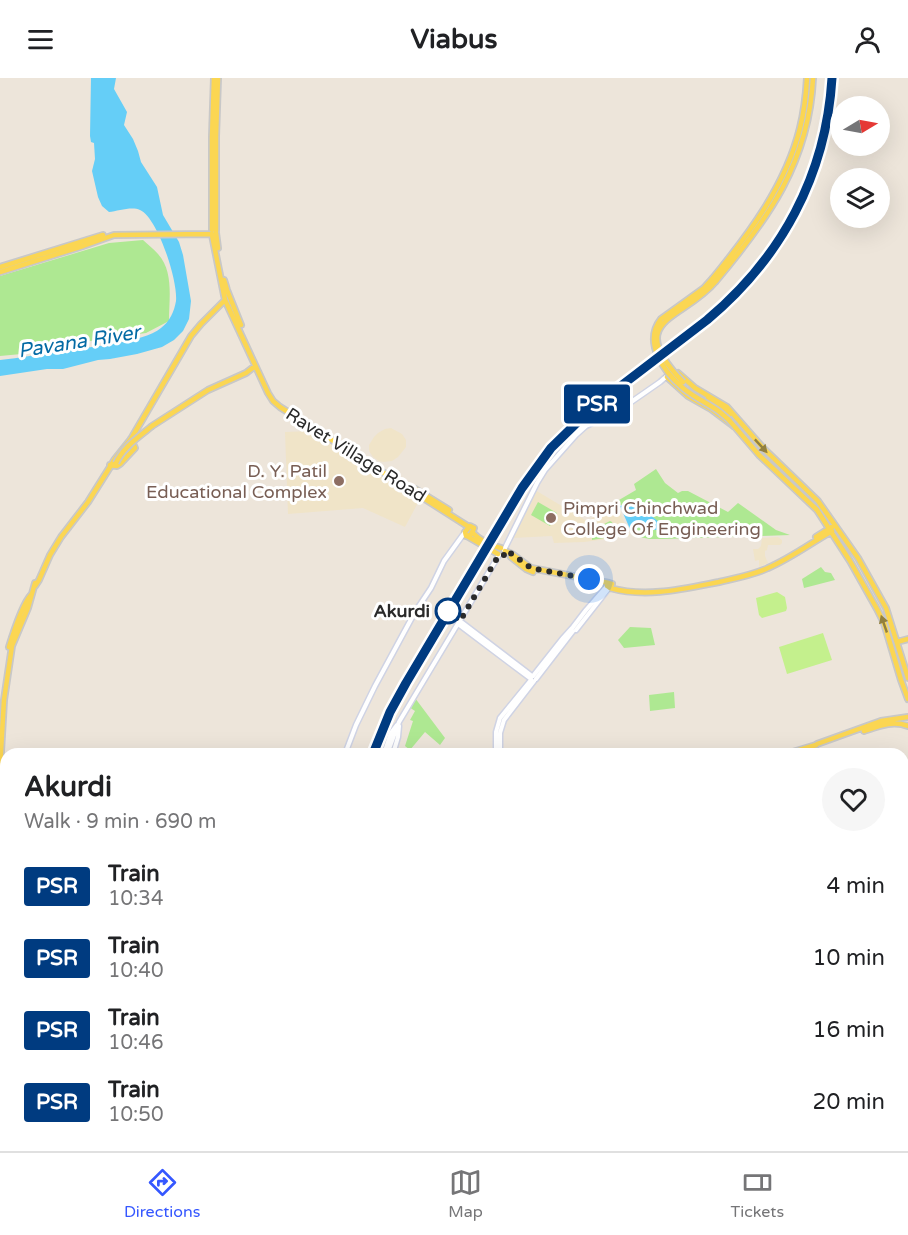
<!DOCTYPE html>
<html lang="en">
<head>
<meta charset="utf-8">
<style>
  :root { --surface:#fff; --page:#f6f6f6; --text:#202124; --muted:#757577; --line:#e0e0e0; --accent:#3557ff }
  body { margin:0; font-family:"Varela Round",sans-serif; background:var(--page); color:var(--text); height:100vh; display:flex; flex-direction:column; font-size:22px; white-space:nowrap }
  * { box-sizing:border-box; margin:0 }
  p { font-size:20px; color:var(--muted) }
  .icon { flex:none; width:33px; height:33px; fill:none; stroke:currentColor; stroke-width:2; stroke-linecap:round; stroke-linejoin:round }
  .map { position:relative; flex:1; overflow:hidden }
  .drawer { position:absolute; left:0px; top:670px; width:909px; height:404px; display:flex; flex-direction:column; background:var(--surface); border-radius:18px 18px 0 0; box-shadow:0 6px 24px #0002 }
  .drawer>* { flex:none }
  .badge { padding:0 12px; border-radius:4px; font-size:21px; line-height:39px }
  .needle { width:39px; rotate:80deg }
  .fabs { position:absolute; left:830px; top:18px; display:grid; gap:12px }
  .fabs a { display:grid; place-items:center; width:60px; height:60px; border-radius:50%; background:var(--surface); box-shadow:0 6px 24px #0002; font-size:30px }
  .you { position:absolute; width:30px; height:30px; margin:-15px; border:4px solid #fff; border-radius:50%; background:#1a73e8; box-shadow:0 0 0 9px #1a73e833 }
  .map>.badge { position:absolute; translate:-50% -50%; box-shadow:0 0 0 3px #fff }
  .round { display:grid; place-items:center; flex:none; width:63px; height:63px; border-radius:32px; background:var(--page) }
  .head { display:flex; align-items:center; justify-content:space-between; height:102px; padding:0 24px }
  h1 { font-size:28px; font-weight:700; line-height:45px }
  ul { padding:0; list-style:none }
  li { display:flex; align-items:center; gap:18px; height:72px; padding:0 24px }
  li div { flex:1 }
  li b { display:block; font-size:22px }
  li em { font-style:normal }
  li .badge { min-width:66px; font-weight:700; text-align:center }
  header { display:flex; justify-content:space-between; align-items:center; height:78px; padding:0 24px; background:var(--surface); font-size:27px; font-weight:700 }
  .tabs { display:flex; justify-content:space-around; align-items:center; height:84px; border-top:2px solid var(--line); background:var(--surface); font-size:16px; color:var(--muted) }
  .tabs a { display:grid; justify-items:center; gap:3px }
  .tabs .selected { color:var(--accent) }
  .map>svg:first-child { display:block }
</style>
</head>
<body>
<header><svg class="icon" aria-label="menu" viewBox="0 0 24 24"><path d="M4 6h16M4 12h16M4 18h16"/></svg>Viabus<svg class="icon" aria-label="person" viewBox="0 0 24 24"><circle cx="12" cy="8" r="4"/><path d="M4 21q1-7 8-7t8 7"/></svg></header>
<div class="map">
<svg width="908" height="1073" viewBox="0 0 908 1073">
  <rect width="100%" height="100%" fill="#ede5da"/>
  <path fill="#dedce5" d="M903 903 908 907V1073H669L673 1068H903Z
    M114 1068H187L182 1073H114Z"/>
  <path fill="#f0e4c8" d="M391 350 402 356 406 362V369L398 379 392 383 383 384 379 383 373 379 369 373V367L374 359 378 355 385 351Z
    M311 353 420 421 405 449 363 430 288 436 285 354Z
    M535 412 587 443 607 432 618 429 630 458 584 464 554 465 552 458 512 460Z
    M778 459 782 462V465L780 467H768L767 472 765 473V478L768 485 759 489V482L755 483 753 471H758L761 468 762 460Z"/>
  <path fill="#aee892" d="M143 162C148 167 154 171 158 176 174 194 169 220 169 243L146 255 83 264 32 275 0 278V198L109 165Z
    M656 391 665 405 678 415 682 413H688L728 434 738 425 776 452 790 457 664 461H650L633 458 630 451 643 448 658 450 659 445C648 434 638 425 621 427L619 422 636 412 634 406Z
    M538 424 557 435 550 448 531 437Z
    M610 443 612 444 617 458 592 462V452Z
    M821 489 825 494 831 495 835 502 804 510 802 501Z
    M630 549 651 550 655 567 624 570 618 562Z
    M674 614 675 630 650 633 649 617Z
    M415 620 445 660 440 667 425 654 410 672 405 668 413 643 410 642 415 633 409 629Z"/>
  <path fill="#c4f08d" d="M777 514 785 519 787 530 786 533 762 540 759 537 756 520Z
    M823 555 832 582 787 596 779 569Z"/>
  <path fill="#65cef7" d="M91 0H116L114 11 127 34 124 47 133 61 138 73 141 84 157 109 163 137 179 164 183 177 191 223 189 241 183 253 174 262 162 269 137 276 110 281 98 282 63 291H47L0 298V282C20 280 39 276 59 273 84 270 143 265 161 250 170 243 174 234 176 223 178 203 158 140 140 132 132 128 118 133 109 134L102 128 98 119 92 93 95 81 94 65 91 64 90 58Z
    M625 426C639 427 649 436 659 444L657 452 646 451 645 448 630 451 620 428Z"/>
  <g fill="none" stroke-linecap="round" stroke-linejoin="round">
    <defs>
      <path id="secondary" d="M504 472 537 405 545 392 576 357 586 348 624 329 660 304 668 297
        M460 543 532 598
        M458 546 531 601
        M573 549 586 532 607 508
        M576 552 609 510
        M533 598 563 560 572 550
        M536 601 573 553
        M345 676 356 647 375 608 415 534 431 510 444 483 465 454
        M384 676 391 655 397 647
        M387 676 399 644 499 477
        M393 676 398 659 399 648
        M496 676V654L500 640 531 602
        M500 676V655L504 642 534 603
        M447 1068 448 1073
        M601 1068 603 1070 605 1068"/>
      <path id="primary" d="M212 152V59L214 0
        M216 153V58L218 0
        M216 155 218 170
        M212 157 225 222 268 315 273 323 280 329 469 449
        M0 189 103 157
        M0 194 83 168 114 157 212 156
        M713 200C749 156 786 107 800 50 804 34 806 17 807 0
        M224 202 227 212 241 247
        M716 203C768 141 809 84 813 0
        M678 295 695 310 727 329 763 370 818 423 858 480 886 530 908 600
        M667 299 688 318 711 331 735 349 759 377 817 432 850 483 877 531 884 545 901 602 908 621
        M708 320 730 336
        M152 348 208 312 246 295 255 288
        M110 387 117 388 120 386 135 370 131 361
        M415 411 449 432
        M470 448 474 450C473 454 471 458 466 458L465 454Z
        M472 454C479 462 491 468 501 470
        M467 458 498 476
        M816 459 832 449
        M505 473 512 476 531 490 609 505
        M511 479 526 491 533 494
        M608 505 612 506 610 510 607 508Z
        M35 508 39 502 50 477 61 459 88 424 115 381 131 361 191 258 201 246 225 222
        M610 510C646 520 683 511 719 504 736 500 753 497 768 490 791 480 811 465 832 453
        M897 564 908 561
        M9 569C13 556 22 527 31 517
        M864 653C879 648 893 642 908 648
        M817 666 881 643 908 639
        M237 676 257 675 270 676
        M786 676 816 667
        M0 690 4 622 12 568 28 530 35 505
        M0 694H6
        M0 699 6 698
        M903 766 908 759
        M903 780 908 774
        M903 901 908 906
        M650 1073 655 1068
        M664 1073 669 1068"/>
      <path id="trunk" d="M903 771 908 765
        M659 1073 663 1068"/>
    </defs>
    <use href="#secondary" stroke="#cfd3e4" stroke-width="7"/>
    <use href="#primary" stroke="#c8c8c8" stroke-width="8"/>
    <use href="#trunk" stroke="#c8c8c8" stroke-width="8"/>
    <use href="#secondary" stroke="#fff" stroke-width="4"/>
    <use href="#primary" stroke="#fbd652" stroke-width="4.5"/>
    <use href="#trunk" stroke="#fdbc52" stroke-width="5"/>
    <path stroke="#9da0b6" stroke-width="1.5" d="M371 676 389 633 405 604 521 409C533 390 546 371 562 355 606 311 661 279 708 240 780 181 825 93 831 0
      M436 1068V1073"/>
    <defs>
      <path id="primary-bridge" d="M713 200 704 210 661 241C643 264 663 293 683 310 701 325 720 329 735 349
        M683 304C622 240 683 243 716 203
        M116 385C123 369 139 359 152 348"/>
    </defs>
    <use href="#primary-bridge" stroke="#c8c8c8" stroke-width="8" stroke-linecap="butt"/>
    <use href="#primary-bridge" stroke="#fbd652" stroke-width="4.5"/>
  </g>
  <defs><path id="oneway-solid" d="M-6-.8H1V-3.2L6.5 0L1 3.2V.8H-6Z" transform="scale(1.5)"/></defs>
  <g fill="#92803e">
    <use href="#oneway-solid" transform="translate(761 368) rotate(47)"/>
    <use href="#oneway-solid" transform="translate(884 546) rotate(-109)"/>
  </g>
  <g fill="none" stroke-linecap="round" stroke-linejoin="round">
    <defs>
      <path id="line" d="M373 676 390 634 406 605 522 410 551 370 592 330 707 242C781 180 826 98 832 0"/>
    </defs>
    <use href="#line" stroke="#fff" stroke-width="14"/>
    <use href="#line" stroke="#003b80" stroke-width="9"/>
    <path stroke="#2a2a2a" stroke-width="6" stroke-dasharray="0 10.8" d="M448 533 460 543 499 477H504L505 473 512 476 531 490 589 501"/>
  </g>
  <g fill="#8d6e63" stroke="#fff" stroke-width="2">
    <circle cx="339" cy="403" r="6"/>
    <circle cx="551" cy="440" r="6"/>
  </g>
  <circle fill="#fff" stroke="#003b80" stroke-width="3" cx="448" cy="533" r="12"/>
  <g text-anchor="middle" stroke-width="6" stroke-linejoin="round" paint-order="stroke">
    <g font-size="18" fill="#2a2a2a" stroke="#fff">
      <text transform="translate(356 377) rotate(32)" y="6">Ravet Village Road</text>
    </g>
    <g font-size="18" fill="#785e54" stroke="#fff" text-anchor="end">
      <text x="327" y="399">D. Y. Patil<tspan x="327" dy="21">Educational Complex</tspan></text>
      <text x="563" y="436" text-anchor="start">Pimpri Chinchwad<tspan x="563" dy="21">College Of Engineering</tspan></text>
    </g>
    <g font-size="18" font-weight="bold" fill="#2a2a2a" stroke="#fff" text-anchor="end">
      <text x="430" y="539">Akurdi</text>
    </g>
    <g font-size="20" font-style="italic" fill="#036aa4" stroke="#fff">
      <text transform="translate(79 263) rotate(-9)" y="7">Pavana River</text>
    </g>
  </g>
</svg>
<div class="fabs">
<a><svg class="needle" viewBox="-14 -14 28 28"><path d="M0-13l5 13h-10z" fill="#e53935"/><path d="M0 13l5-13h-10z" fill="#757577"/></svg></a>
<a><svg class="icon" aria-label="layers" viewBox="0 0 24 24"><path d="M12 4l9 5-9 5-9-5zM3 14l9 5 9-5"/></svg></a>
</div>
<div class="you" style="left:589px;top:501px"></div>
<b class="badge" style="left:597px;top:326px;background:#003b80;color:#fff">PSR</b>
<section class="drawer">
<div class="head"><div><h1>Akurdi</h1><p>Walk · 9 min · 690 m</p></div><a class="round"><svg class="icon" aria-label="heart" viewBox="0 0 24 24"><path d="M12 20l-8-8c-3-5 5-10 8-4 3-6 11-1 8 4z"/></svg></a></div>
<ul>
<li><span class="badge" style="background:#003b80;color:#fff">PSR</span><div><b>Train</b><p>10:34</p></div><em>4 min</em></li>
<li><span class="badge" style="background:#003b80;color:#fff">PSR</span><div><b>Train</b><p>10:40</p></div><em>10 min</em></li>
<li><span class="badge" style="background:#003b80;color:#fff">PSR</span><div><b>Train</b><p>10:46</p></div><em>16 min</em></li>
<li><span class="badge" style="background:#003b80;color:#fff">PSR</span><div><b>Train</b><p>10:50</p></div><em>20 min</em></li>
</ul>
</section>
</div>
<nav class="tabs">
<a class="selected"><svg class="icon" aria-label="directions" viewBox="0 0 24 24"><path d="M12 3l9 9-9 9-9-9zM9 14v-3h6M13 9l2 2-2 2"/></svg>Directions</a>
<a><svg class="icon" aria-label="map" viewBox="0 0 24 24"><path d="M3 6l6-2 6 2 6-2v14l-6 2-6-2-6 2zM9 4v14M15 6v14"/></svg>Map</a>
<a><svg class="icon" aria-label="tickets" viewBox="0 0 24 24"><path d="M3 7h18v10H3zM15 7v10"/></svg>Tickets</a>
</nav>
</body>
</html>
